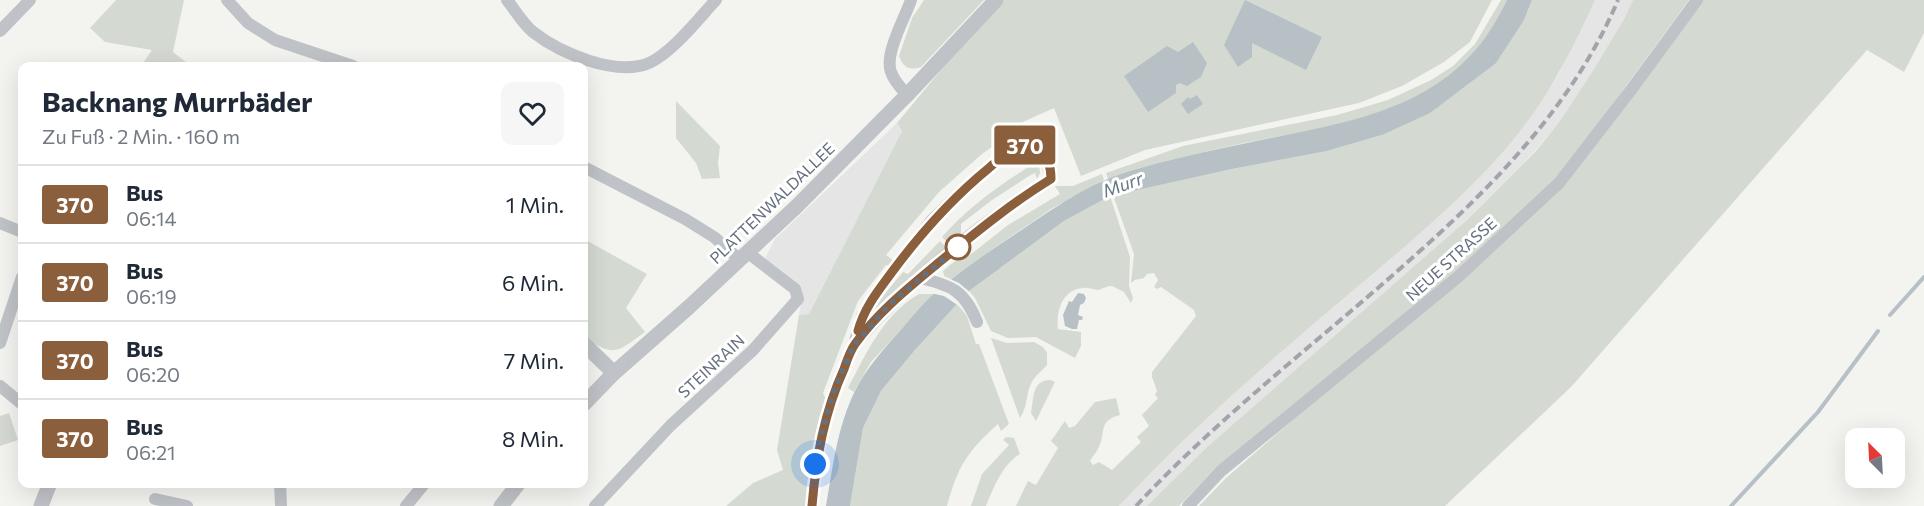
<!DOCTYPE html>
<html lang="de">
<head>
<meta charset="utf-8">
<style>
  :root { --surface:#fff; --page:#f6f6f7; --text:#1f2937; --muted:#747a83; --line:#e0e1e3 }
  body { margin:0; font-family:Commissioner,sans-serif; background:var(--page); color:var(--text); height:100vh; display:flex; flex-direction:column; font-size:22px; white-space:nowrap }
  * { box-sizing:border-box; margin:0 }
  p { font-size:20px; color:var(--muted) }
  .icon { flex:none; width:33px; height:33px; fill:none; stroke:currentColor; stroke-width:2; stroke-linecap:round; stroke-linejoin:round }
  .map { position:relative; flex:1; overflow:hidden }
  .drawer { position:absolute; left:18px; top:62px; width:570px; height:426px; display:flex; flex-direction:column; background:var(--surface); border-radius:12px; box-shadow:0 6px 24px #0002 }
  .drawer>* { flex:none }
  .badge { padding:0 12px; border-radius:4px; font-size:21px; line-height:39px }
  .needle { width:39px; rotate:336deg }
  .tools { position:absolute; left:1845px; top:428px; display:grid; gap:12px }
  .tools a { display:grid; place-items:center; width:60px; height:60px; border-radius:12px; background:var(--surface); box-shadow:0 6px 24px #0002; font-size:30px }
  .you { position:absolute; width:30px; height:30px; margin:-15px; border:4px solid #fff; border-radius:50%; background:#1a73e8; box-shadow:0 0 0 9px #1a73e833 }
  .map>.badge { position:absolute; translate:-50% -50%; box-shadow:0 0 0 3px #fff }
  .round { display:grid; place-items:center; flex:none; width:63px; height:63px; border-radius:12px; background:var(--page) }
  .summary { display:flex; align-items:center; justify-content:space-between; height:102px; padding:0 24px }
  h1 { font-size:28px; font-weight:700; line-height:45px }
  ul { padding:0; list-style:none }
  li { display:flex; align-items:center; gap:18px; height:78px; padding:0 24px; border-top:2px solid var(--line) }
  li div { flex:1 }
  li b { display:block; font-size:22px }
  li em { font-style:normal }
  li .badge { min-width:66px; font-weight:700; text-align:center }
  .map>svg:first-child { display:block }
</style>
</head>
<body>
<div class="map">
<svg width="1924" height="506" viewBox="0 0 1924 506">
  <rect width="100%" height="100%" fill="#f3f4f0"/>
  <path fill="#e4e5e4" d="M1595 0H1633L1624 19 1594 69 1560 121 1536 150 1467 220 1206 448 1147 506H1119L1147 475 1227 398 1342 300 1523 127 1559 74Z
    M897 123 902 131 809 314 799 315 802 299 799 285 765 258 775 239Z"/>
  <path fill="#d4dad2" d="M116 0H184L173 52 191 66H141L152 50 105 42 90 28Z
    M924 0H984L921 67C909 71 903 67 899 56L912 18Z
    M999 0H1492L1470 42 1444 62 1402 86 1359 103 1145 150 1081 176 1054 108 1023 122 1011 133 982 154 939 192 886 255 894 261 891 266 886 265 858 301 823 393 826 399 808 506H726L753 483 783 470 777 450 799 315 809 314 902 131 897 123Z
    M1501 0H1507C1497 20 1485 41 1470 57 1413 117 1325 127 1249 142 1202 152 1153 163 1108 179L1106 173 1183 146 1337 115 1388 100 1431 80 1453 66 1475 44Z
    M1532 0H1595C1575 44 1553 88 1524 126 1476 189 1403 248 1343 299 1265 365 1188 431 1119 506H1016L1028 481 1036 485 1058 448 1051 441 1065 421 1069 428 1075 426 1095 402 1116 398 1120 415C1097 421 1107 432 1098 449 1096 453 1092 457 1090 461L1093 465 1099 462 1112 470 1141 442 1137 437 1149 426 1142 415 1158 398 1155 395 1157 391 1152 377V372L1196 316 1194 310 1161 287 1157 289 1154 287 1158 280 1154 273 1147 274 1144 278 1135 280 1131 283 1134 254 1113 195 1232 169 1327 151 1382 135 1524 20Z
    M1633 0H1689L1558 179 1451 277 1217 467 1179 506H1147L1206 448 1467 220 1537 150 1560 121 1594 69 1624 19Z
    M1703 0H1924V33L1904 72 1867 50 1571 387 1445 506H1199L1226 478 1562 186Z
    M676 101 720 146 718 163 720 178 702 179 696 163 676 138Z
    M1039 165 1040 173 1037 179 1035 173 1029 176 992 200 961 224V233L949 244 942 237C967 208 998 186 1030 166L1032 168Z
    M1102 174 1104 180 1051 209 997 246 953 280 944 276 943 271 960 257 962 259 968 254 970 255 1008 225 1060 194 1055 186H1073Z
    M1110 196 1130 257 1129 286 1133 298 1131 303 1124 292 1112 286C1106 286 1103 289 1098 290 1093 290 1088 287 1083 288 1062 290 1056 311 1058 329L1081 332V346L1075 358 1036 337 1008 338 991 331 975 298 969 291 1064 221Z
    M584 239 647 274 626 308 645 332C617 352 615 358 584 337Z
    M940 241 947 248 890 298 870 320 867 321 866 316 903 272 908 274Z
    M919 294H934L871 362 854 392 848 388C867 352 883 315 919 294Z
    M957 304 967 316 976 344H979L1009 424 1001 431 998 424C967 452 958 466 947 506H850L863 428 881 391 915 350Z
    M991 338 1007 343 1034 342 1043 347 1047 353V365C1043 370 1037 374 1033 380 1025 393 1029 404 1020 418Z
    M1051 380 1055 382 1036 421 1031 413C1034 399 1031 380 1051 380Z
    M9 413 18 440 0 446V416Z
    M1006 437 1014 438 1020 454C1002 465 994 487 986 506H971L982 474 1009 445 1003 440Z"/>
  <path fill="#b7c0c5" d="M1245 0 1322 37 1306 70 1252 43V57L1238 67 1224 45Z
    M1507 0H1532L1524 20 1496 63 1430 113 1382 135 1327 151 1232 169 1110 196 1064 221 969 291 915 350 881 391 863 428 850 506H826C833 467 837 427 855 391 866 369 881 352 898 333 910 320 922 304 935 293 962 270 991 250 1020 231 1054 208 1088 184 1127 172 1166 160 1208 151 1247 143 1324 126 1412 117 1469 57 1485 41 1497 20 1507 0Z
    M1193 42 1207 63 1201 77 1187 86 1180 83 1176 85V93L1148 112 1124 76 1167 46 1178 52Z
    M1197 95 1203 104 1188 114 1181 104 1188 97 1190 99Z
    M1078 293 1084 294 1086 298 1084 303 1080 305 1078 315 1083 317 1082 320H1079L1077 329H1072L1065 326 1063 315 1069 301 1072 302Z"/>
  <path fill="#f3f4f0" d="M950 279 959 283 971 293 959 306 944 296 930 293Z"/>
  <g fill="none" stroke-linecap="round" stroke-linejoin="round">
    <path stroke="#b7c0c5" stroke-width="4" d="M1890 315 1924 277
      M1731 506 1818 412 1878 331"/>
    <path stroke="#bfc2c6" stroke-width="12" d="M227 0 248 23 275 40 353 66
      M507 0C515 10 523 24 533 32 560 53 616 77 649 63 672 53 699 18 716 0
      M0 31 30 0
      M907 95C901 88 894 81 891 72 884 54 905 18 911 0
      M584 167 685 219 714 237 740 260
      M0 223 22 232
      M920 278C951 285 965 291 977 322
      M0 343 22 277
      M0 386 22 404
      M280 483 281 506
      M155 499 187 506
      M406 506 425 483
      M595 506 671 425 753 350 798 299 795 289 747 252
      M812 506 815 464 827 414 835 388 854 345 862 316 874 297 931 221 953 199 1006 154 1024 145H1030L1038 148 1046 157 1051 179C978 224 910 280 854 345
      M1188 506 1221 471 1458 277 1559 183 1631 90 1697 0"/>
    <path stroke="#bfc2c6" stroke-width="15" d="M584 344 614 373
      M584 404 614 373 689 307 797 206 907 95 996 0
      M41 506 50 483
      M501 506 519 483"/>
    <path stroke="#a1a5aa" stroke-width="4" stroke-dasharray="9 4.5" stroke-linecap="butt" d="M1136 506C1212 424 1302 354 1386 281 1478 201 1570 114 1618 0"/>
  </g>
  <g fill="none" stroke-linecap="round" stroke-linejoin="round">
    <defs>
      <path id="line" d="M812 506C816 458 824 413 844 369 847 360 850 351 855 344 877 313 908 288 937 264 974 234 1010 204 1051 179 1051 169 1048 157 1040 150 1035 146 1029 143 1023 145 1010 148 998 160 989 168 951 199 921 233 892 272 878 291 864 308 858 331"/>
    </defs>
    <use href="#line" stroke="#fff" stroke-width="14"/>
    <use href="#line" stroke="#8b5e3c" stroke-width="9"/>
    <path stroke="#65707f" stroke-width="6" stroke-dasharray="0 10.8" d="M815 464 820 438 835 388 854 345 890 304 958 247"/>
  </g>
  <circle fill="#fff" stroke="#8b5e3c" stroke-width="3" cx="958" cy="247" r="12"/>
  <g text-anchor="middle" stroke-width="6" stroke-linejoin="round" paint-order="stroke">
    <g font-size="16" fill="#65707f" stroke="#fff">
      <text transform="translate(772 203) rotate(-44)" y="6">PLATTENWALDALLEE</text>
      <text transform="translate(1451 259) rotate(-42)" y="6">NEUE STRASSE</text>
      <text transform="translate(711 366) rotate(-43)" y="6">STEINRAIN</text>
    </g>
    <g font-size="18" font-style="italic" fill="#667783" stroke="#fff">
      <text transform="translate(1123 185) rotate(-20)" y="6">Murr</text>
    </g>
  </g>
</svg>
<div class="tools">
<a><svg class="needle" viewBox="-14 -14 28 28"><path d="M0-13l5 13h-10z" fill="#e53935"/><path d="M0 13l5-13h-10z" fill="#747a83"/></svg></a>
</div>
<div class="you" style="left:815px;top:464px"></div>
<b class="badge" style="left:1025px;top:145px;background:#8b5e3c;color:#fff">370</b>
<section class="drawer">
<div class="summary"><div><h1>Backnang Murrbäder</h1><p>Zu Fuß · 2 Min. · 160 m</p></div><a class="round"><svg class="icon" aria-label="heart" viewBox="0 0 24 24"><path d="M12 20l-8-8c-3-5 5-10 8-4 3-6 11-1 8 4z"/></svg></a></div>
<ul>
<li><span class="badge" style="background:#8b5e3c;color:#fff">370</span><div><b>Bus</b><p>06:14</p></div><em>1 Min.</em></li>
<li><span class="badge" style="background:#8b5e3c;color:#fff">370</span><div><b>Bus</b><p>06:19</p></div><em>6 Min.</em></li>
<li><span class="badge" style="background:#8b5e3c;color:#fff">370</span><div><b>Bus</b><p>06:20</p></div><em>7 Min.</em></li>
<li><span class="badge" style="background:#8b5e3c;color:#fff">370</span><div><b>Bus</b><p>06:21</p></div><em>8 Min.</em></li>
</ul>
</section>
</div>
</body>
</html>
